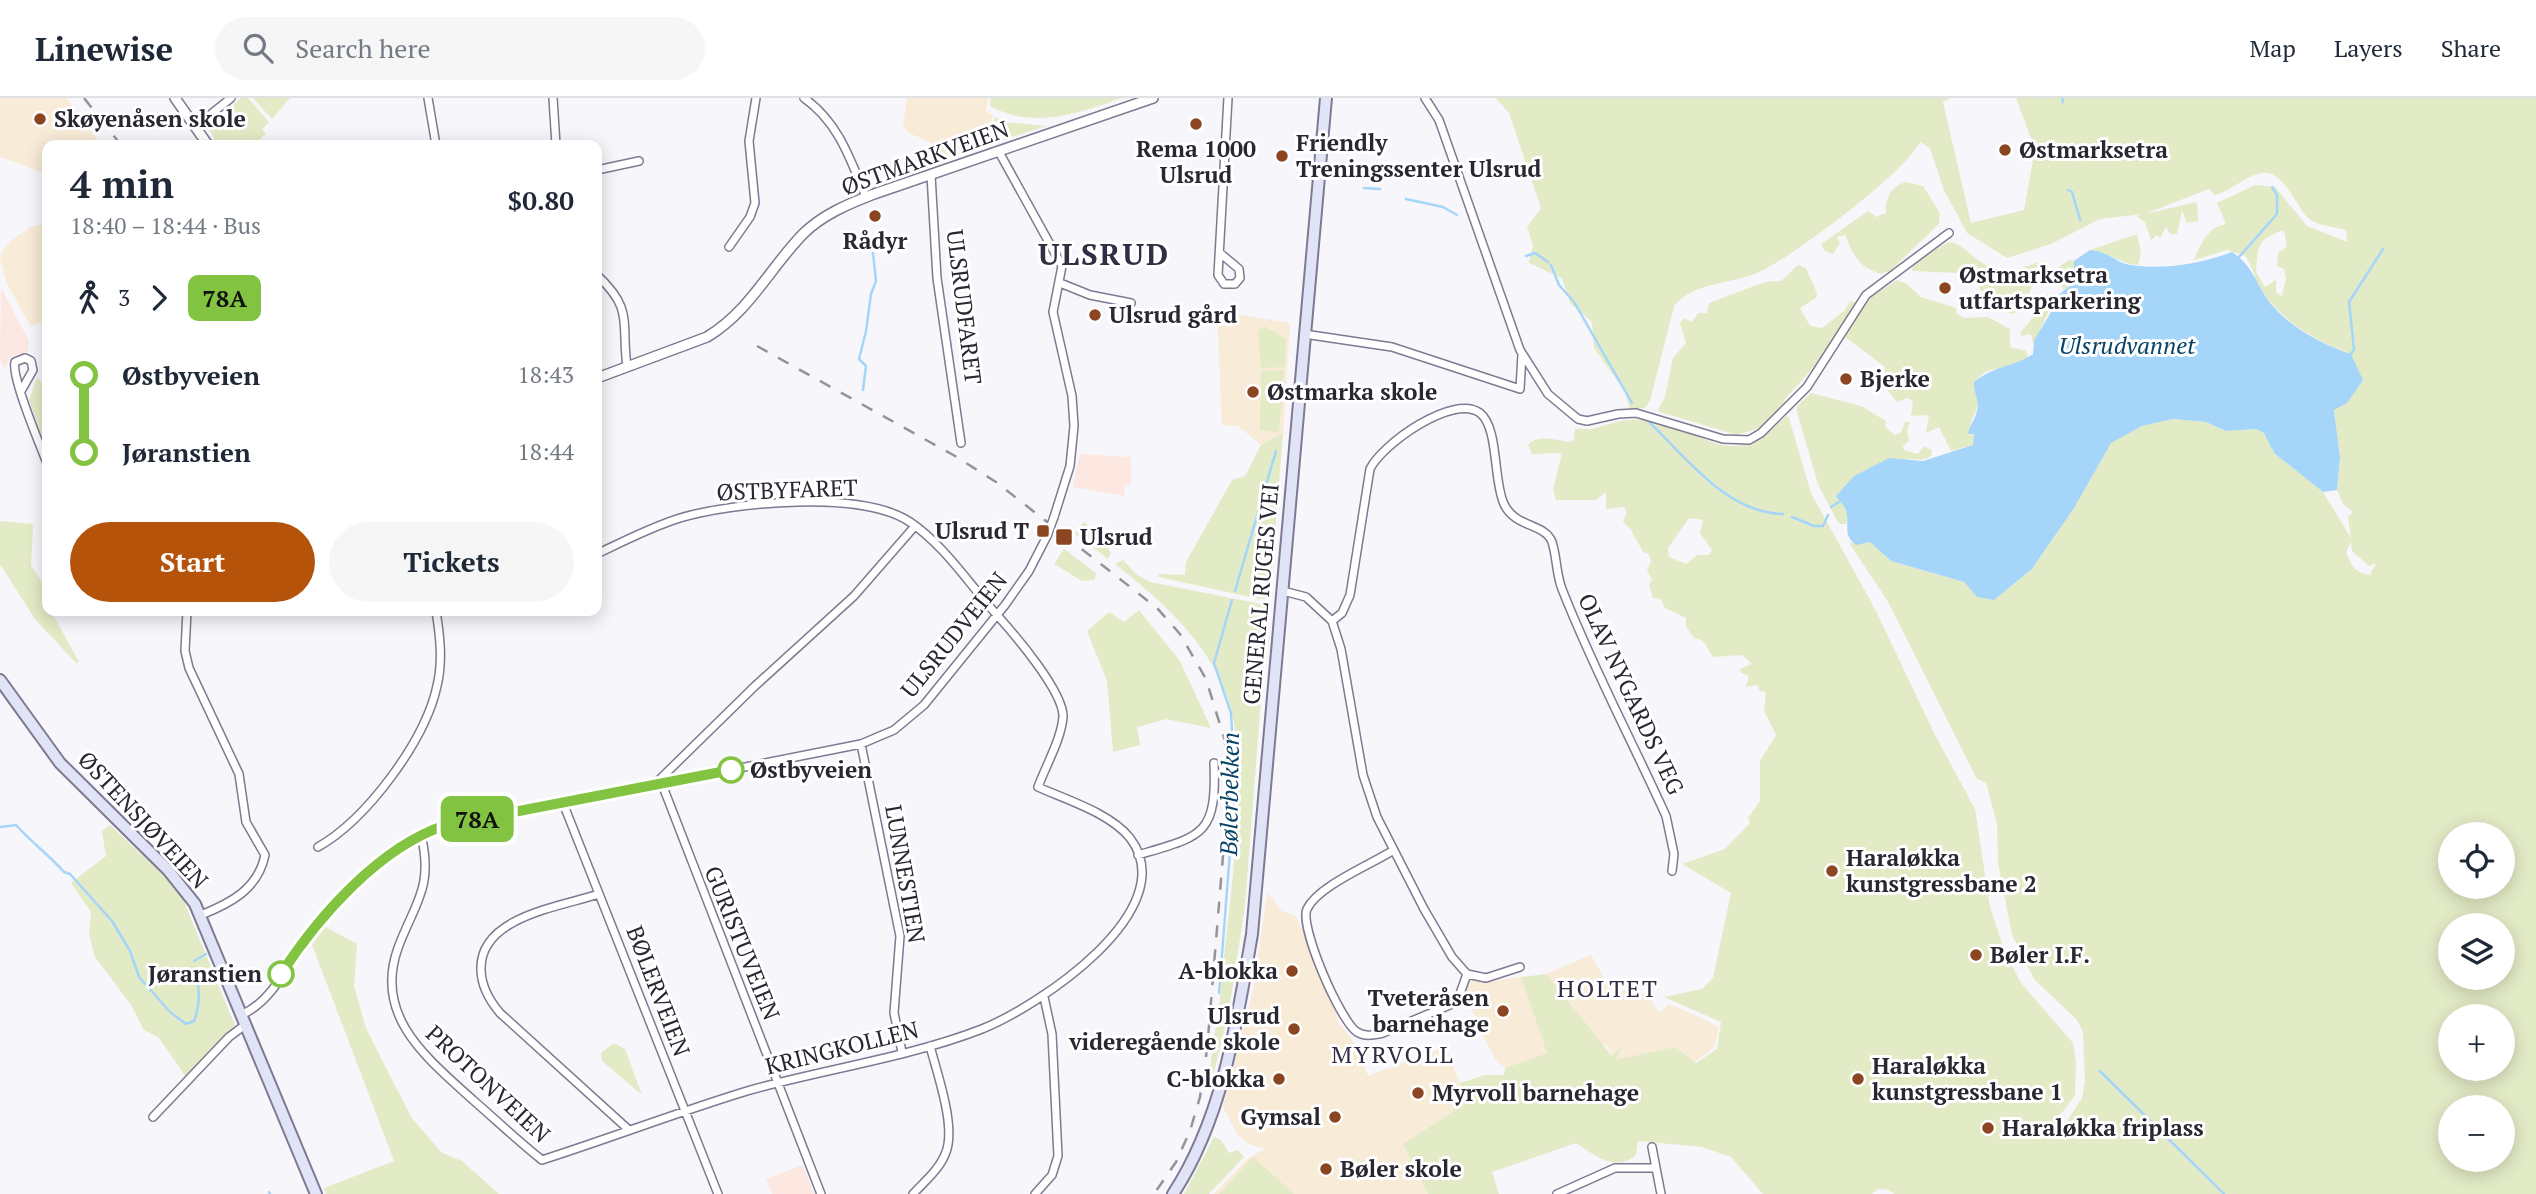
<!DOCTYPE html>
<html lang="en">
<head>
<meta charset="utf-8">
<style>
  :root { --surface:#fff; --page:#f6f6f7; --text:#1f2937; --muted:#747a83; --line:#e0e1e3; --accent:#b45309 }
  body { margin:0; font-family:"PT Serif",serif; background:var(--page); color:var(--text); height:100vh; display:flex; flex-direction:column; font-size:26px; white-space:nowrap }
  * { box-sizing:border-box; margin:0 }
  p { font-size:23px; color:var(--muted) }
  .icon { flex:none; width:38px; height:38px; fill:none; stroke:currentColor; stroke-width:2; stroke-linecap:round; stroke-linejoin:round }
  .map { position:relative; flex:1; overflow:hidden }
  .sheet { position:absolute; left:42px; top:42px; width:560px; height:476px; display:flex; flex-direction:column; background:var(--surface); border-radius:14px; box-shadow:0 4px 18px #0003 }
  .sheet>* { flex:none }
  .badge { padding:0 14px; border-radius:10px; font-size:24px; line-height:46px }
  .tools { position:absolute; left:2438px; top:724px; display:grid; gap:14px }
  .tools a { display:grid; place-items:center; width:77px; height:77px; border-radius:50%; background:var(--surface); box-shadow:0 4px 18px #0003; font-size:35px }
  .map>.badge { position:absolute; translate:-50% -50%; box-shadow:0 0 0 4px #fff }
  .legs { display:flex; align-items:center; gap:10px; height:77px; padding:0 28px; font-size:23px }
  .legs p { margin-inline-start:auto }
  .overview { display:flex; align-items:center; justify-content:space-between; height:119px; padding:0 28px }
  h1 { font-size:38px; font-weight:600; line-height:52px }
  .primary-button { display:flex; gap:14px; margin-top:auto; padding:14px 28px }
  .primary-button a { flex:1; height:80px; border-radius:42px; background:var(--accent); color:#fff; font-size:28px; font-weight:600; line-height:80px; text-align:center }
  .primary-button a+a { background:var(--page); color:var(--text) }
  ul { padding:0 28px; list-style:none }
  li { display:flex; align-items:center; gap:24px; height:77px; font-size:26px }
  li i { display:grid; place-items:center; width:10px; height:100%; margin:0 9px; background:currentColor }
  li i::after { content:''; width:18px; height:18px; margin:-9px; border:5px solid; border-radius:50%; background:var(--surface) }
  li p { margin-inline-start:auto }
  li:first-child i { background:linear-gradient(#0000 50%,currentColor 0) }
  li:last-child i { background:linear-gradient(currentColor 50%,#0000 0) }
  header { display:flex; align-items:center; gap:42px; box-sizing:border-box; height:98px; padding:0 35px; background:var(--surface); border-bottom:2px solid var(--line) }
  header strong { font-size:33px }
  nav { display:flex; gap:38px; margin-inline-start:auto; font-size:24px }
  .search { width:490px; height:63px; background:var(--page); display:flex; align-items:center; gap:18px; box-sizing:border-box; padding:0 24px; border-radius:38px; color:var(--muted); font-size:26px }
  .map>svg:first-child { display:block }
</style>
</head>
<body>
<header>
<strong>Linewise</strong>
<div class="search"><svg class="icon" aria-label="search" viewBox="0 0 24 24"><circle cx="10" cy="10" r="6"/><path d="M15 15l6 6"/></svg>Search here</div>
<nav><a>Map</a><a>Layers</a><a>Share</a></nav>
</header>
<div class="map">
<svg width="2536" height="1096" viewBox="0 0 2536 1096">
  <rect width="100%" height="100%" fill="#f7f6fb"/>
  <path fill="#fce8e0" d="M1 190 29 243 28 254 11 258 4 271 0 260Z
    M1080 356 1131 359V387H1125L1124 398 1073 389Z
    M803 1067 814 1096H772L766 1081Z"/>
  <path fill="#f8ebd7" d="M0 0H66L101 47H47V76L0 59Z
    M907 0H988L986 13 993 17 988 36 937 62 930 44 909 35 903 28Z
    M47 125V221L31 229 7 186 0 161 3 152 12 142 31 129Z
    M1217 213 1290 225 1283 335 1261 347 1238 328 1222 327Z
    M1267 794 1282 813 1296 818 1326 884 1339 925 1354 944 1368 978 1445 949 1460 985 1463 1007 1403 1046 1428 1096H1214L1247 1061 1265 1051 1251 1047 1237 1036 1223 1009 1254 888Z
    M1591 857 1614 897 1628 890 1634 900 1646 894 1659 915 1669 906 1706 922 1719 930 1714 949 1683 973 1615 962 1607 948 1593 942 1546 876Z
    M1466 876 1486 884 1521 879 1547 955 1505 970 1496 962 1482 937 1464 888Z"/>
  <path fill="#e3ebc6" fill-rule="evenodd" d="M241 0H248L269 24 262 31 266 36 252 47H218L209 31Z
    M253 0H290L272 21Z
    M991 0H1122C1079 15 1033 32 990 8Z
    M1496 0H1951L1943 4 1971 125 2024 112 2035 51 2016 0H2536V1096H1894L1889 1092 1877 1091 1872 1096H1763L1731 1059 1702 1049 1638 1043 1636 1057C1615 1075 1595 1057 1576 1045L1492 1074 1499 1096H1428L1403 1046 1463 1007 1460 985 1485 977H1504L1505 970 1547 955 1521 879 1546 876 1612 958 1622 948 1616 962 1675 949 1696 965 1717 951 1721 924 1664 899 1702 891 1713 880 1731 795 1682 766 1725 751 1750 725 1748 720 1760 703V663L1776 637 1764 613 1766 594 1760 593 1757 587 1746 589 1749 578 1741 575 1740 571 1752 566 1742 557 1713 559C1706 550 1708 543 1694 540L1686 529V520L1665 510 1661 501 1653 500 1649 487 1652 481 1647 472 1651 464 1649 456 1643 454 1631 432 1623 424 1627 415 1624 409 1606 411V394L1596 402H1556L1553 392 1562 355 1532 356 1528 347C1537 336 1556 342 1569 344L1574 342 1575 331C1582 330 1588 332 1596 330 1613 325 1625 320 1643 322 1707 328 1727 380 1786 318L1789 320 1811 395 1876 513 1934 635 1975 711 1990 809 2005 854 2021 885 2073 945 2076 964 2075 997 2058 1020 2065 1026 2082 1000 2085 984 2083 934 2077 922 2034 881 2012 837 1998 765 1997 726 1986 685 1977 681 1887 502 1849 445 1870 444 1891 463 1964 484 1977 499 1994 502 2032 471 2053 441 2111 345 2142 328 2173 321 2206 324 2226 333 2256 331 2264 335 2274 355 2323 394 2351 440 2348 419 2353 414 2343 406 2337 392 2340 359 2334 311 2351 256C2316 244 2280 222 2260 190 2253 178 2254 171 2245 158L2227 152 2194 162C2201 147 2207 129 2226 126L2217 105 2255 87 2275 89 2307 128 2347 144 2346 132C2335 129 2318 128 2309 121 2297 110 2284 73 2264 75 2247 76 2232 93 2215 97L2209 91 2145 116 2197 104 2198 123 2187 125 2182 113 2177 136H2170L2166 129 2160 140 2157 137 2151 142 2145 124 2136 118 2143 116 2100 121 2051 146 2007 160 1967 135 1944 92 1930 50 1920 44C1905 75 1790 161 1757 175 1730 186 1692 185 1674 208L1650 303 1645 310 1630 311 1624 292 1594 250 1592 224 1570 205 1562 180 1529 165 1533 147 1527 129 1541 110 1509 15ZM2284 132 2287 149 2278 155 2277 168 2284 171 2286 181 2282 198 2276 195V182L2265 189 2256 174C2258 145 2259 141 2284 132ZM1689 420 1703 422 1700 435 1712 452 1709 457H1697L1686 466 1669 459 1668 450ZM2351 444 2352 453 2369 468 2376 465 2370 477C2355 475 2351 467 2346 454ZM2450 737H2502V789H2450ZM2450 828H2502V880H2450ZM2450 919H2502V971H2450ZM2450 1010H2502V1062H2450Z
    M995 19 1005 24 1046 28 990 46Z
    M1906 84 1923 88 1940 115 1939 126 1891 172 1881 176C1858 169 1853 157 1845 137L1837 139 1840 145 1833 156 1825 153 1821 146 1868 113 1876 119 1886 115C1885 100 1891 88 1906 84Z
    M2137 136 2141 155 2138 167C2120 166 2109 154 2090 152Z
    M1948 144C1957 144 1960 148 1967 153 1996 177 2002 178 2038 164L2040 167 2023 211 2012 216 1991 208 1977 186 1957 175 1912 173 1913 166Z
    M2069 162 2074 163 2075 181 2064 193 2058 178 2059 169Z
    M1798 167 1806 170 1817 195 1816 200 1800 210 1810 228 1822 230 1845 212 1850 203 1857 205 1824 258 1784 302 1787 306 1763 329 1737 337 1660 314 1658 311 1665 299 1673 260 1686 245 1680 225 1684 220 1692 224 1698 215H1707L1709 205 1765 184 1781 183Z
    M1897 182 1907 186 1921 199 1956 210V215L1963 220 1988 219 2010 231V249L2026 253 2028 259 2024 263 1985 274 1975 283C1973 291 1978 292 1978 300 1979 313 1968 323 1969 337L1974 336 1976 342 1973 347 1951 353 1939 329 1926 335 1929 317 1911 318 1913 303 1907 300 1897 304 1884 288 1885 269 1844 238 1867 202Z
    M2047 196 2055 200 2033 247 2031 236 2021 238 2020 235 2037 215Z
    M1264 228 1286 241 1285 269 1261 270 1258 233Z
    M1284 272 1279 334 1260 332 1261 273Z
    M37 279 47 291 45 321 47 351 29 302Z
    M1811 295 1861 308 1886 323 1885 329 1895 337 1901 334 1905 324H1910L1907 332 1909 342 1903 348 1904 352 1918 356 1924 348 1932 352 1931 358C1921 365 1914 359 1904 362 1882 368 1854 380 1838 395L1848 417 1846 426H1840L1836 421 1818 386 1797 314V308Z
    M1283 335 1270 500 1259 501 1159 479V476L1185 477 1186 464 1232 382 1245 378 1261 347Z
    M0 423 33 426 31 467 47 492V513H51L79 564 76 565 35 521 0 466Z
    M1084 424 1101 440 1111 455 1108 461 1075 436Z
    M1064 451 1096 475 1095 482 1082 483 1054 466Z
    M1123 462 1137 477 1150 484 1261 506 1268 512 1245 808 1229 913 1212 983C1206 971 1219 919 1220 900 1226 822 1253 669 1227 598 1207 543 1160 501 1115 466Z
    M1139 512 1180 563 1211 630 1166 621 1137 629 1140 647 1113 654 1107 583 1087 533 1109 514 1124 524Z
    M110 727 179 791 236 930 188 982 159 940 144 932 131 907 95 859 89 836 91 814 71 785 106 758 102 733Z
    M322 827 357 846 354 888 366 930 411 1019 442 1055 462 1063 499 1096H326L324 1090 394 1063 311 844Z
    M614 945 625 951 642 997 602 963 601 955Z
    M1214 1039 1221 1042 1229 1055 1238 1052 1244 1059 1209 1096H1184Z
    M1253 1059 1294 1096H1219Z"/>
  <path fill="#a5d6fa" d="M2090 152C2110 154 2115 164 2130 167 2164 172 2201 166 2232 154 2253 167 2256 187 2271 206 2290 229 2323 247 2351 256L2363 282 2347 305 2334 312 2340 359 2337 392 2323 394 2274 355 2264 335 2256 331 2226 333 2206 324 2173 321 2142 328 2111 345 2074 410 2032 471 1994 502 1977 499 1964 484 1891 463 1870 444 1856 447C1842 437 1850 427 1846 413 1844 406 1840 405 1836 398L1854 378 1889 360 1923 363 1973 347 1974 336H1968C1969 327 1974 324 1976 316 1981 304 1973 295 1974 284 1995 267 2016 268 2033 256L2034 242 2050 216 2055 200 2073 185 2074 163Z"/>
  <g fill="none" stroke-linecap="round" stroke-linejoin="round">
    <path stroke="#a5d6fa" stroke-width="2.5" d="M2062 0 2063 4
      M1364 90 1380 91
      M2068 92 2072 94 2080 122
      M1406 101 1443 109 1457 117
      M1526 158 1535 155 1548 164
      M2239 159 2277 116V97L2272 89
      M1551 167 1559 187 1574 204 1632 305
      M2351 256 2354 251 2349 204 2383 151
      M863 292 866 268 859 261 866 233 871 196 876 183 873 155
      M1647 322C1686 359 1726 415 1783 416
      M1831 409 1839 404
      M1792 419 1814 428H1823L1828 417
      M1235 493 1276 353
      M0 729 16 727C31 744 49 757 64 774L70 776 112 823 130 853 139 879 170 914 186 926 194 923C201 905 200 889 195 871
      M194 863 206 856
      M1219 895 1235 689 1231 615 1214 565 1232 502
      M2100 973 2224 1096
      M269 1094 270 1096"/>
    <defs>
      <path id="minor" d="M428 0 436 47
        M553 0 556 47
        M804 0C839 25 850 61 866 99
        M1425 0 1439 22 1520 252 1548 296 1578 321 1587 323 1618 316 1636 315 1723 341 1749 342 1761 335 1807 289 1866 197 1949 135
        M195 29 231 0
        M999 54 1062 168 1053 214 1072 298 1074 328 1070 368 1054 419
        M597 72 639 63
        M931 77 937 180 961 345
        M729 149 750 119 755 105 749 43 756 0
        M1220 155 1239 171 1240 180 1235 186H1224L1218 177 1228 0
        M597 177C634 212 621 223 627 269
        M1060 185 1090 197 1131 205
        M1304 236 1392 249 1520 291 1522 257
        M21 293 33 272 31 263 25 260 15 264C11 279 40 347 47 365
        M1283 493 1306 499 1332 523 1341 551 1363 677 1377 719 1424 811 1452 859 1467 876 1486 880 1520 869
        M187 513 185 553 189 570 239 676 246 724 265 757C258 791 231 805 201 817
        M1332 523 1342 515 1350 497 1370 371C1382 346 1454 295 1480 315 1499 330 1493 383 1504 406 1515 430 1545 425 1552 444 1557 459 1556 476 1562 491 1592 568 1632 643 1666 718L1674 756 1672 773
        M861 646 900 838 894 915 902 954
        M563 705 718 1096
        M421 737C434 790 414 806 398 850 373 919 428 961 473 1002 496 1022 518 1043 542 1062 611 1040 678 1014 747 993 825 971 907 960 982 931 1037 909 1185 812 1130 740 1110 715 1067 702 1038 689 1046 667 1061 642 1063 619 1064 594 1014 536 997 517 969 486 944 447 910 424 862 392 734 404 680 420 651 429 624 443 597 456
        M318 749C367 721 425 643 437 588 443 563 440 538 436 513
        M1392 753C1370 767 1318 788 1307 811 1299 828 1340 923 1357 934 1365 939 1374 937 1383 935L1457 904 1467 876
        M1138 757C1202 738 1217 738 1214 665
        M599 796C559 809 480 819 481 871 481 888 489 902 500 915L629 1032
        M241 917C278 901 290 857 315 826 346 788 392 751 438 730L861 646 894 632 924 607 1005 507 1029 473 1047 438
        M153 1019 229 939 245 927
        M1652 1049 1661 1096
        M821 1096 660 681 755 588 854 498 915 428
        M913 1096C925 1083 940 1071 946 1054 956 1028 937 975 930 948
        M1035 1096 1052 1077 1058 1058 1052 936 1044 899
        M1557 1096 1615 1070H1655"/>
      <path id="tertiary" d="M175 0 208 47
        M597 280 707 239C750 213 769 171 803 136 822 117 848 106 874 96L1153 0"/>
      <path id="secondary" d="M0 582 60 665 168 772 195 806 316 1096
        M1173 1096C1223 1020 1237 923 1252 836L1326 0"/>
    </defs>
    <use href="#minor" stroke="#7f7992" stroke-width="10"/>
    <use href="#tertiary" stroke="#7f7992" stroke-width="12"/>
    <use href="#secondary" stroke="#7f7992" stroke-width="14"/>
    <use href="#minor" stroke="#fff" stroke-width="7"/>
    <use href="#tertiary" stroke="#fff" stroke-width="9"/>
    <use href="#secondary" stroke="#e1e4f7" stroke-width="10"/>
    <path stroke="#94939a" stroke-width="2.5" stroke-dasharray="12 12" stroke-linecap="butt" d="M84 0 121 47
      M757 248 955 358 996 384 1157 510 1180 536 1206 581 1225 643 1228 697 1207 952 1200 999 1190 1033 1176 1064 1154 1096"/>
    <defs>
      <path id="minor-bridge" d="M1047 438 1054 419"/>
    </defs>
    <use href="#minor-bridge" stroke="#7f7992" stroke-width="10" stroke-linecap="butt"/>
    <use href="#minor-bridge" stroke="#fff" stroke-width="7"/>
  </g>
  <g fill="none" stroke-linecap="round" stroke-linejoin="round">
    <defs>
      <path id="line-1" d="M281 876C318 819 379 749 446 727L731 672"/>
    </defs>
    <use href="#line-1" stroke="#fff" stroke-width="16"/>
    <use href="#line-1" stroke="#82c341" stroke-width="10"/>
  </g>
  <g fill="#8c4521" stroke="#fff" stroke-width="2.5">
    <circle cx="40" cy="21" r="7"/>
    <circle cx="1196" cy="26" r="7"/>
    <circle cx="2005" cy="52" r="7"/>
    <circle cx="1282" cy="58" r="7"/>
    <circle cx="875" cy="118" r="7"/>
    <circle cx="1945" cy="190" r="7"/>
    <circle cx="1095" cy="217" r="7"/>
    <circle cx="1846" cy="281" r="7"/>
    <circle cx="1253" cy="294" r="7"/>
    <rect x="1036" y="426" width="14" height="14" rx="3.5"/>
    <rect x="1055" y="430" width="18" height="18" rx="3.5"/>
    <circle cx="1832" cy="773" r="7"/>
    <circle cx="1976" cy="857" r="7"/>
    <circle cx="1292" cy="873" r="7"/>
    <circle cx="1503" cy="913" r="7"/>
    <circle cx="1294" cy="931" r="7"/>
    <circle cx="1279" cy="981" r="7"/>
    <circle cx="1858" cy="981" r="7"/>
    <circle cx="1418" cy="995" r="7"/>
    <circle cx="1335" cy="1019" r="7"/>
    <circle cx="1988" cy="1030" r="7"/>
    <circle cx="1326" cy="1071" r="7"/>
  </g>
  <g fill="#fff" stroke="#82c341" stroke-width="3.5">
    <circle cx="731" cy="672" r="12"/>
    <circle cx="281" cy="876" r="12"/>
  </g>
  <g text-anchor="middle" stroke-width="6" stroke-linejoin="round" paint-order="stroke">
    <g font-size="23" font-weight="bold" fill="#292731" stroke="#fff" text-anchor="start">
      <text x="54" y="29">Skøyenåsen skole</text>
      <text x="1296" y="53">Friendly<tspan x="1296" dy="26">Treningssenter Ulsrud</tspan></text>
      <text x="1196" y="59" text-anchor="middle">Rema 1000<tspan x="1196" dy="26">Ulsrud</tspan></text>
      <text x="2019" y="60">Østmarksetra</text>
      <text x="875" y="151" text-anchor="middle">Rådyr</text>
      <text x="1959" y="185">Østmarksetra<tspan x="1959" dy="26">utfartsparkering</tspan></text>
      <text x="1109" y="225">Ulsrud gård</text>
      <text x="1860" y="289">Bjerke</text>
      <text x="1267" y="302">Østmarka skole</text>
      <text x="1029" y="441" text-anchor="end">Ulsrud T</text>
      <text x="1080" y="447">Ulsrud</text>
      <text x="1846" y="768">Haraløkka<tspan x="1846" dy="26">kunstgressbane 2</tspan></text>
      <text x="1990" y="865">Bøler I.F.</text>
      <text x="1278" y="881" text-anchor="end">A-blokka</text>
      <text x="1489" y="908" text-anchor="end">Tveteråsen<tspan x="1489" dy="26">barnehage</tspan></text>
      <text x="1280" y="926" text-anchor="end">Ulsrud<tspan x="1280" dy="26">videregående skole</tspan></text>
      <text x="1872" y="976">Haraløkka<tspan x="1872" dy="26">kunstgressbane 1</tspan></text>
      <text x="1265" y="989" text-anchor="end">C-blokka</text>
      <text x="1432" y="1003">Myrvoll barnehage</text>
      <text x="1321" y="1027" text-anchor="end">Gymsal</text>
      <text x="2002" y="1038">Haraløkka friplass</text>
      <text x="1340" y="1079">Bøler skole</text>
    </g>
    <g font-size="23" fill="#292731" stroke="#fff">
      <text transform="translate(925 60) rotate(-20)" y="8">ØSTMARKVEIEN</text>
      <text transform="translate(964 209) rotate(83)" y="8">ULSRUDFARET</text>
      <text transform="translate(787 392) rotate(-2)" y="8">ØSTBYFARET</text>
      <text transform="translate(1261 496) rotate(-85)" y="8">GENERAL RUGES VEI</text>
      <text transform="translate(954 537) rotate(-51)" y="8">ULSRUDVEIEN</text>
      <text transform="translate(1631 596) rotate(65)" y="8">OLAV NYGARDS VEG</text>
      <text transform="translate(143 722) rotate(47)" y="8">ØSTENSJØVEIEN</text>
      <text transform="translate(905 776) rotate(80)" y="8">LUNNESTIEN</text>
      <text transform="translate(742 845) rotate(68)" y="8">GURISTUVEIEN</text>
      <text transform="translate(658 893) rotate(69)" y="8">BØLERVEIEN</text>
      <text transform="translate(842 950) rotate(-14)" y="8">KRINGKOLLEN</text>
      <text transform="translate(488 986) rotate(43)" y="8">PROTONVEIEN</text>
    </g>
    <g font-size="23" font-weight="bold" fill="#292731" stroke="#fff" text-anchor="start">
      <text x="750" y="680">Østbyveien</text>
      <text x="262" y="884" text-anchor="end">Jøranstien</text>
    </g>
    <g font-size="24" font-style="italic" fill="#094467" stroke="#fff">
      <text x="2127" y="256">Ulsrudvannet</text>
      <text transform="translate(1230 696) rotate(-89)" y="8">Bølerbekken</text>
    </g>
    <g font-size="24" letter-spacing="2" fill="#332e43" stroke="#fff">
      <text x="1608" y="899">HOLTET</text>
      <text x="1393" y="965">MYRVOLL</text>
    </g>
    <g font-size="30" font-weight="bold" letter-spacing="2" fill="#332e43" stroke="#fff">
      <text x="1104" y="167">ULSRUD</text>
    </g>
  </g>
</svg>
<div class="tools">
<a><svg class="icon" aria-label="locate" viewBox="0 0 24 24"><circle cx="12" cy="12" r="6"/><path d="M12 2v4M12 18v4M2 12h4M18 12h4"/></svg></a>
<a><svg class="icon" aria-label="layers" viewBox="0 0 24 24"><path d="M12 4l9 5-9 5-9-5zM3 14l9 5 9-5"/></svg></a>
<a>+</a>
<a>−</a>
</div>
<b class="badge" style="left:477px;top:721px;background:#82c341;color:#111">78A</b>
<section class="sheet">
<div class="overview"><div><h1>4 min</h1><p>18:40 – 18:44 · Bus</p></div><b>$0.80</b></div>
<div class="legs"><svg class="icon" aria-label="walk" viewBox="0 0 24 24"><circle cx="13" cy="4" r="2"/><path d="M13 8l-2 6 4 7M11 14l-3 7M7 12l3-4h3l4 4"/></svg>3<svg class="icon" aria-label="forward" viewBox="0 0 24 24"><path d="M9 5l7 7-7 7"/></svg><b class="badge" style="background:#82c341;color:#111">78A</b></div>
<ul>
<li><i style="color:#82c341"></i><b>Østbyveien</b><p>18:43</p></li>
<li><i style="color:#82c341"></i><b>Jøranstien</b><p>18:44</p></li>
</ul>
<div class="primary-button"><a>Start</a><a>Tickets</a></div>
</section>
</div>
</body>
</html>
